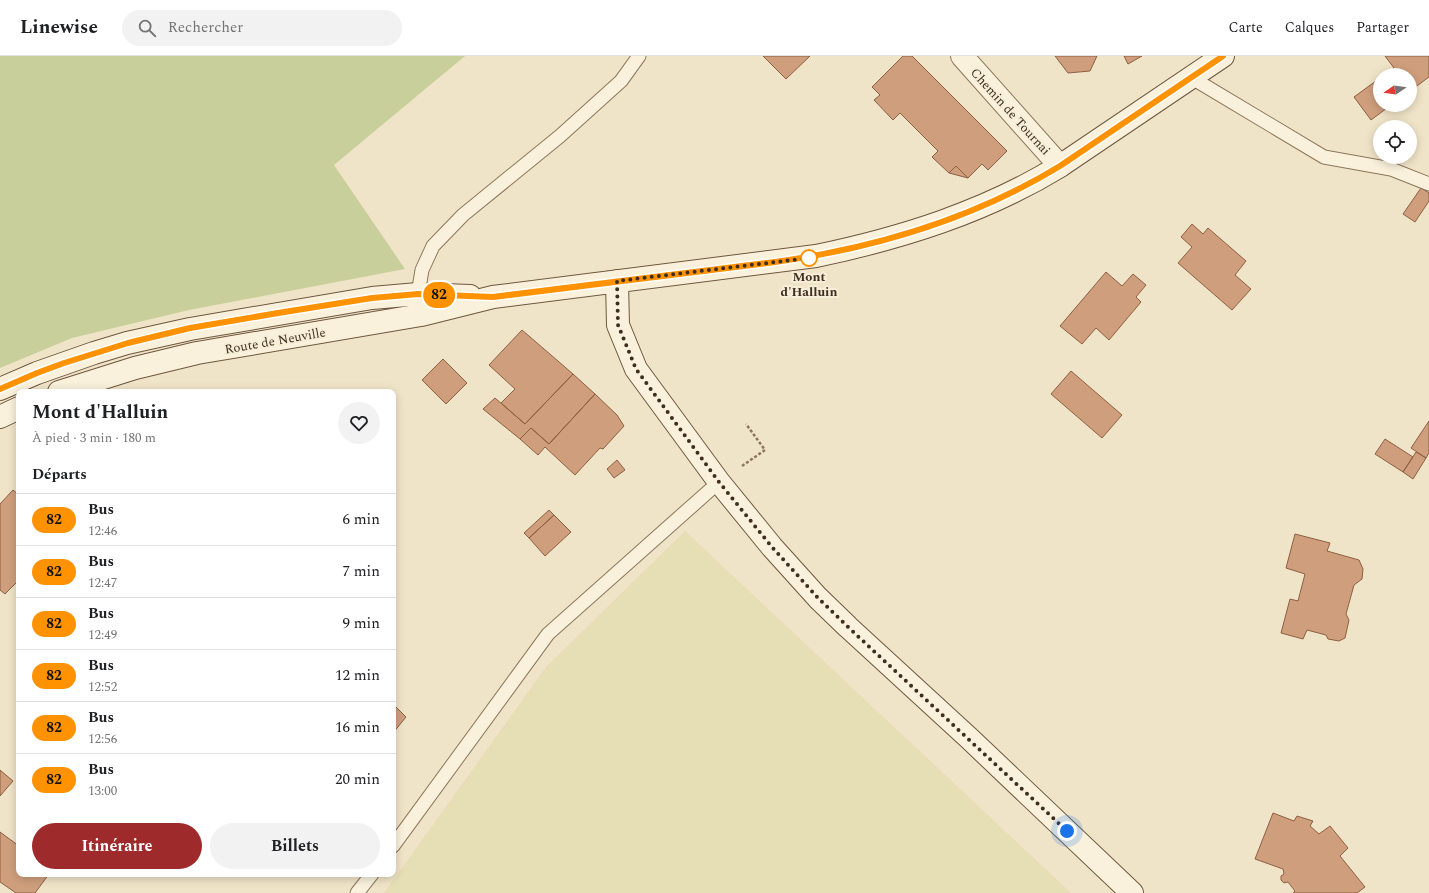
<!DOCTYPE html>
<html lang="fr">
<head>
<meta charset="utf-8">
<style>
  :root { --surface:#fff; --page:#f2f2f2; --text:#202124; --muted:#757577; --line:#e0e0e0; --accent:#9e2a2b }
  body { margin:0; font-family:Spectral,serif; background:var(--page); color:var(--text); height:100vh; display:flex; flex-direction:column; font-size:15px; white-space:nowrap }
  * { box-sizing:border-box; margin:0 }
  p { font-size:13px; color:var(--muted) }
  .icon { flex:none; width:22px; height:22px; fill:none; stroke:currentColor; stroke-width:2; stroke-linecap:round; stroke-linejoin:round }
  .map { position:relative; flex:1; overflow:hidden }
  .drawer { position:absolute; left:16px; top:333px; width:380px; height:488px; display:flex; flex-direction:column; background:var(--surface); border-radius:8px; box-shadow:0 2px 10px #0003 }
  .drawer>* { flex:none }
  .badge { padding:0 8px; border-radius:13px; font-size:14px; line-height:26px }
  .needle { width:26px; rotate:257deg }
  .buttons { position:absolute; left:1373px; top:12px; display:grid; gap:8px }
  .buttons a { display:grid; place-items:center; width:44px; height:44px; border-radius:50%; background:var(--surface); box-shadow:0 2px 10px #0003; font-size:20px }
  .you { position:absolute; width:20px; height:20px; margin:-10px; border:3px solid #fff; border-radius:50%; background:#1a73e8; box-shadow:0 0 0 6px #1a73e833 }
  .map>.badge { position:absolute; translate:-50% -50%; box-shadow:0 0 0 2px #fff }
  h2 { padding:0 16px; font-size:15px; line-height:36px }
  .round { display:grid; place-items:center; flex:none; width:42px; height:42px; border-radius:21px; background:var(--page) }
  .summary { display:flex; align-items:center; justify-content:space-between; height:68px; padding:0 16px }
  h1 { font-size:19px; font-weight:700; line-height:30px }
  .cta { display:flex; gap:8px; margin-top:auto; padding:8px 16px }
  .cta a { flex:1; height:46px; border-radius:24px; background:var(--accent); color:#fff; font-size:16px; font-weight:700; line-height:46px; text-align:center }
  .cta a+a { background:var(--page); color:var(--text) }
  ul { padding:0; list-style:none }
  li { display:flex; align-items:center; gap:12px; height:52px; padding:0 16px; border-top:1px solid var(--line) }
  li div { flex:1 }
  li b { display:block; font-size:15px }
  li em { font-style:normal }
  li .badge { min-width:44px; font-weight:700; text-align:center }
  header { display:flex; align-items:center; gap:24px; box-sizing:border-box; height:56px; padding:0 20px; background:var(--surface); border-bottom:1px solid var(--line) }
  header strong { font-size:19px }
  nav { display:flex; gap:22px; margin-inline-start:auto; font-size:14px }
  .search { width:280px; height:36px; background:var(--page); display:flex; align-items:center; gap:10px; box-sizing:border-box; padding:0 14px; border-radius:22px; color:var(--muted); font-size:15px }
  .map>svg:first-child { display:block }
</style>
</head>
<body>
<header>
<strong>Linewise</strong>
<div class="search"><svg class="icon" aria-label="search" viewBox="0 0 24 24"><circle cx="10" cy="10" r="6"/><path d="M15 15l6 6"/></svg>Rechercher</div>
<nav><a>Carte</a><a>Calques</a><a>Partager</a></nav>
</header>
<div class="map">
<svg width="1429" height="837" viewBox="0 0 1429 837">
  <rect width="100%" height="100%" fill="#f0e4c8"/>
  <path fill="#e6deb5" d="M685 475 1071 837H384L546 611Z"/>
  <path fill="#c9cf9b" d="M0 0H465L334 109 405 213 189 254 72 282 0 312Z"/>
  <path fill="#cf9f7d" stroke="#8d5f41" d="M763 0H810L786 23Z
    M903 0H912L1007 95 988 114 982 108 968 122 956 110 949 117 932 101 938 95 900 57 893 64 874 44 880 39 872 31Z
    M1055 0H1097L1090 15 1068 17Z
    M1124 0H1142L1128 8Z
    M1385 0H1429V21L1410 35V19H1384L1394 12Z
    M1380 22V49H1391L1371 64 1354 41Z
    M956 110 968 122 949 117Z
    M1421 132 1429 137V145L1415 166 1403 158Z
    M1192 168 1203 178 1208 172 1246 205 1235 219 1251 233 1232 254 1178 207 1192 191 1181 181Z
    M1106 216 1122 230 1133 218 1146 229 1136 241 1141 246 1109 284 1096 272 1082 288 1060 270Z
    M522 274 573 318 525 368 501 347 515 333 489 309Z
    M443 303 467 327 446 348 422 324Z
    M1071 315 1122 359 1102 382 1051 338Z
    M573 318 595 338 549 388 531 372 520 383 483 353 495 342 525 368Z
    M595 338 617 359 624 370 603 393 600 392 575 419 545 391 538 399 520 383 531 372 549 388Z
    M1429 365V397L1426 402 1411 392Z
    M1385 383 1413 401 1403 416 1375 398Z
    M1416 396 1426 402 1413 423 1403 416Z
    M617 404 625 414 614 422 607 413Z
    M13 434 19 439V524L5 538 0 534V448Z
    M549 454 554 459 529 482 524 477Z
    M554 459 571 476 545 500 529 482Z
    M1295 478 1330 487 1327 495 1359 504 1363 513 1362 523 1354 529 1346 558 1349 564 1345 582 1339 585 1328 583 1326 579 1307 574 1303 583 1281 577 1290 543 1298 545 1305 518 1286 512Z
    M393 648 406 661 393 677Z
    M0 714 13 725 0 740Z
    M1273 757 1294 765 1297 760 1313 765 1310 770 1319 778 1330 770 1348 792 1340 800 1365 831 1357 837H1293L1295 835 1288 826 1284 827 1281 824V820L1284 818 1283 813 1255 803Z
    M0 776 19 790V818H49L35 837H16L0 826Z"/>
  <g fill="none" stroke-linecap="round" stroke-linejoin="round">
    <defs>
      <path id="lane" d="M1192 22 1324 101 1391 113 1429 128
        M419 244 418 238 422 214 433 190 463 159 560 80 621 25 639 0
        M393 790 548 578 719 426
        M357 837 372 818"/>
      <path id="street" d="M962 0 1060 110"/>
      <path id="secondary" d="M617 225 618 269 636 313 719 426 772 491 818 542 848 571 970 683 1132 837
        M0 333 37 317 94 297 127 287 190 273 372 242 418 238 470 240
        M59 336 135 312 197 297 421 259 493 241 816 200C902 182 985 156 1060 110L1223 0
        M0 361 19 352"/>
    </defs>
    <use href="#lane" stroke="#8d765c" stroke-width="15"/>
    <use href="#street" stroke="#8d765c" stroke-width="24"/>
    <use href="#secondary" stroke="#6f573f" stroke-width="24"/>
    <path stroke="#8d765c" stroke-width="2.5" stroke-dasharray="3 2" stroke-linecap="butt" d="M742 410 765 394 746 368"/>
    <use href="#lane" stroke="#faf1dc" stroke-width="13"/>
    <use href="#street" stroke="#faf1dc" stroke-width="22"/>
    <use href="#secondary" stroke="#faf1dc" stroke-width="22"/>
  </g>
  <g fill="none" stroke-linecap="round" stroke-linejoin="round">
    <defs>
      <path id="line" d="M0 333 37 317 64 307 128 287 190 272 278 257 372 242 418 238 493 241 775 206C875 192 973 163 1060 110L1223 0"/>
    </defs>
    <use href="#line" stroke="#fff" stroke-width="9"/>
    <use href="#line" stroke="#ff9200" stroke-width="6"/>
    <path stroke="#3d2e20" stroke-width="4" stroke-dasharray="0 7.2" d="M809 202 617 225 618 269 636 313 719 426 772 491 818 542 848 571 1067 775"/>
  </g>
  <circle fill="#fff" stroke="#ff9200" stroke-width="2" cx="809" cy="202" r="8"/>
  <g text-anchor="middle" stroke-width="4" stroke-linejoin="round" paint-order="stroke">
    <g font-size="13" fill="#3d2e20" stroke="#f7eed8">
      <text transform="translate(1011 55) rotate(48)" y="5">Chemin de Tournai</text>
      <text transform="translate(275 284) rotate(-10)" y="5">Route de Neuville</text>
    </g>
    <g font-size="13" font-weight="bold" fill="#3d2e20" stroke="#f7eed8">
      <text x="809" y="225">Mont<tspan x="809" dy="15">d'Halluin</tspan></text>
    </g>
  </g>
</svg>
<div class="buttons">
<a><svg class="needle" viewBox="-14 -14 28 28"><path d="M0-13l5 13h-10z" fill="#e53935"/><path d="M0 13l5-13h-10z" fill="#757577"/></svg></a>
<a><svg class="icon" aria-label="locate" viewBox="0 0 24 24"><circle cx="12" cy="12" r="6"/><path d="M12 2v4M12 18v4M2 12h4M18 12h4"/></svg></a>
</div>
<div class="you" style="left:1067px;top:775px"></div>
<b class="badge" style="left:439px;top:239px;background:#ff9200;color:#111">82</b>
<section class="drawer">
<div class="summary"><div><h1>Mont d'Halluin</h1><p>À pied · 3 min · 180 m</p></div><a class="round"><svg class="icon" aria-label="heart" viewBox="0 0 24 24"><path d="M12 20l-8-8c-3-5 5-10 8-4 3-6 11-1 8 4z"/></svg></a></div>
<h2>Départs</h2>
<ul>
<li><span class="badge" style="background:#ff9200;color:#111">82</span><div><b>Bus</b><p>12:46</p></div><em>6 min</em></li>
<li><span class="badge" style="background:#ff9200;color:#111">82</span><div><b>Bus</b><p>12:47</p></div><em>7 min</em></li>
<li><span class="badge" style="background:#ff9200;color:#111">82</span><div><b>Bus</b><p>12:49</p></div><em>9 min</em></li>
<li><span class="badge" style="background:#ff9200;color:#111">82</span><div><b>Bus</b><p>12:52</p></div><em>12 min</em></li>
<li><span class="badge" style="background:#ff9200;color:#111">82</span><div><b>Bus</b><p>12:56</p></div><em>16 min</em></li>
<li><span class="badge" style="background:#ff9200;color:#111">82</span><div><b>Bus</b><p>13:00</p></div><em>20 min</em></li>
</ul>
<div class="cta"><a>Itinéraire</a><a>Billets</a></div>
</section>
</div>
</body>
</html>
